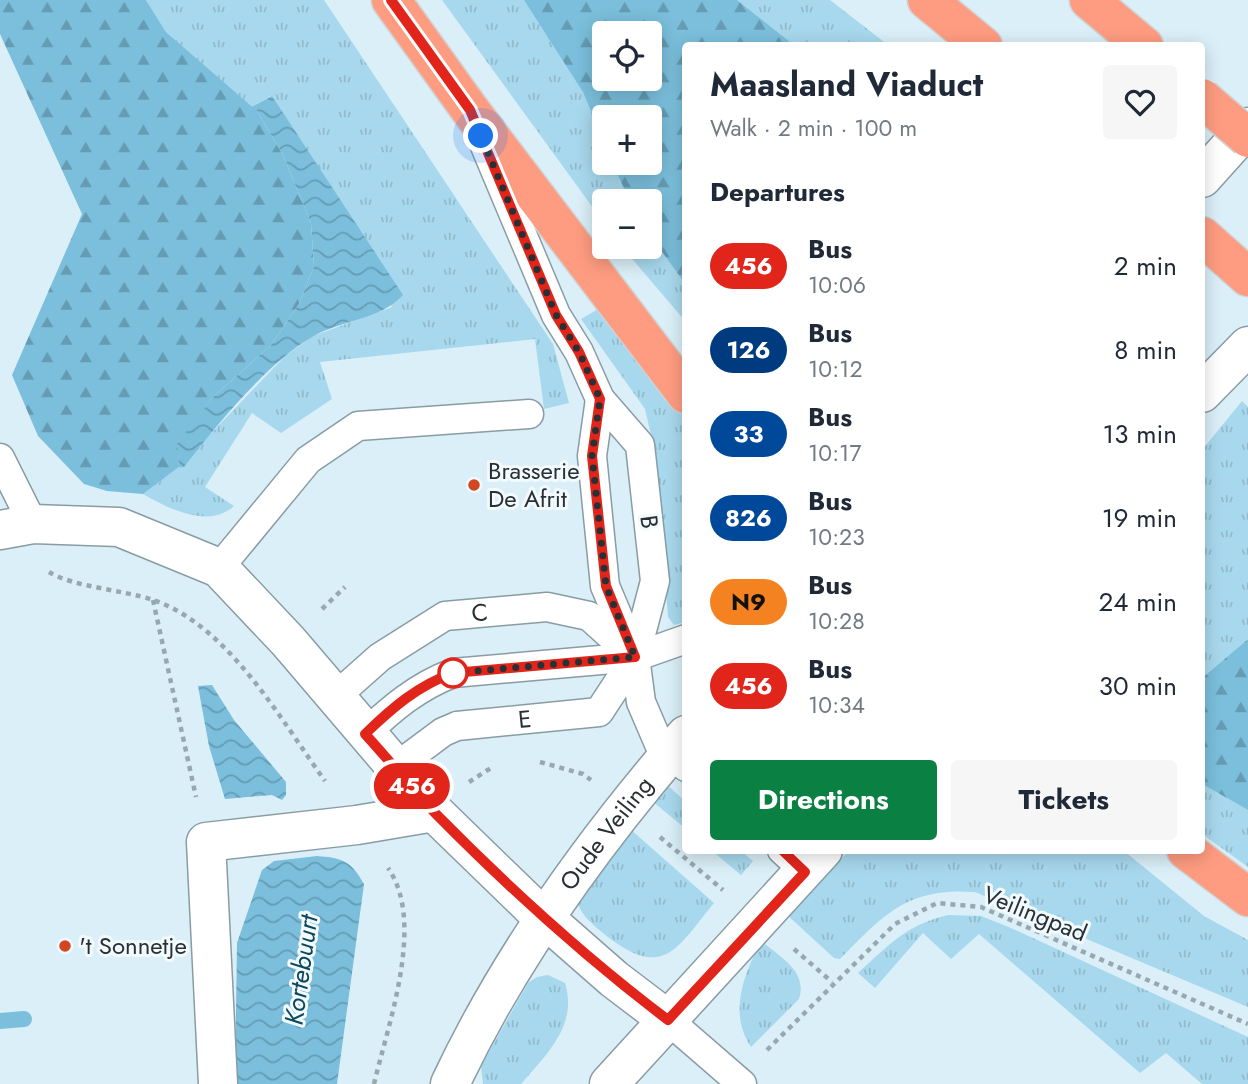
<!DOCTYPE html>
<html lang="en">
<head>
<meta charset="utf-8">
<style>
  :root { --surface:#fff; --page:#f6f6f7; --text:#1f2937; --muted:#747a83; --accent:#0b8043 }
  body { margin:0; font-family:Jost,sans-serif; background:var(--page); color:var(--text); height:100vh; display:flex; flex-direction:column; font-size:26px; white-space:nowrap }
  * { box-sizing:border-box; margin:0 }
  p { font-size:23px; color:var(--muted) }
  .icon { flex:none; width:38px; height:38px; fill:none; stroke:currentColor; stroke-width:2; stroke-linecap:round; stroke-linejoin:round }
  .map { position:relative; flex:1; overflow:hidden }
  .details { position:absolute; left:682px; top:42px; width:523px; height:812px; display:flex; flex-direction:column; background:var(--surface); border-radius:7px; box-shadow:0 4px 18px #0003 }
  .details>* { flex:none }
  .badge { padding:0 14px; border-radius:23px; font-size:24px; line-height:46px }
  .buttons { position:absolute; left:592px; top:21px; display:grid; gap:14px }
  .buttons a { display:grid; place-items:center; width:70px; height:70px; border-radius:7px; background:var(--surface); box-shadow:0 4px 18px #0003; font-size:35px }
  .you { position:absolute; width:35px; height:35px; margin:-18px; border:5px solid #fff; border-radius:50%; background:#1a73e8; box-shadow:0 0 0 10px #1a73e833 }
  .map>.badge { position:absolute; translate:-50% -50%; box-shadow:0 0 0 4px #fff }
  h2 { padding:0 28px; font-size:26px; line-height:63px }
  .round { display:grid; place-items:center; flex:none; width:74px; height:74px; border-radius:7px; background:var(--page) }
  .head { display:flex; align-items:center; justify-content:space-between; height:119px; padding:0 28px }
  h1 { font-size:33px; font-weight:700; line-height:52px }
  .action { display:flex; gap:14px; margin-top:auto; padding:14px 28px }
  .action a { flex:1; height:80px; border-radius:7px; background:var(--accent); color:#fff; font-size:28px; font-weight:700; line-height:80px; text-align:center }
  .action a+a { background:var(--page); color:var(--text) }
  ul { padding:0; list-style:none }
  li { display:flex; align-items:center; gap:21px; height:84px; padding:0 28px }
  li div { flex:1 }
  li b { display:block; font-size:26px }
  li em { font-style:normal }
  li .badge { min-width:77px; font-weight:700; text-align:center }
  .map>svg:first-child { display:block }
</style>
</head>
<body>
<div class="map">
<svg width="1248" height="1084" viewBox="0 0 1248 1084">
  <defs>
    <pattern id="grass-tufts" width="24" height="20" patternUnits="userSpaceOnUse" patternTransform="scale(1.75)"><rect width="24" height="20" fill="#a8d8ed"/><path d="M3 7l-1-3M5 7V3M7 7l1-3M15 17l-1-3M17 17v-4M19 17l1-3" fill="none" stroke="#91bacc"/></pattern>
    <pattern id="forest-firs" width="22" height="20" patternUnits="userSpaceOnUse" patternTransform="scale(1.75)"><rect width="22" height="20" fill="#7bbfdc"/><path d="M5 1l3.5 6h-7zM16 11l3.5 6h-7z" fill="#659cb3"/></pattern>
    <pattern id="water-waves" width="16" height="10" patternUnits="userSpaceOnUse" patternTransform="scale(1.75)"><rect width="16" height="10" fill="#7bbfdc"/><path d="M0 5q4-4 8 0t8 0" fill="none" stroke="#659cb3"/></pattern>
  </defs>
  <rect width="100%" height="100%" fill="#daeff8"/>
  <path fill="url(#grass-tufts)" d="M146 0H324L553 344 569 403 544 409 535 339 320 362 332 399 281 433 252 413 205 487 234 506C209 529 169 509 143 494L179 467 285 356 313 336 392 307 271 96 251 107 166 32Z
    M442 0H524C557 45 604 105 604 163H612L630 201H604V223Z
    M737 0H830L888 45H794Z
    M649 234 686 285V322L622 247H649Z
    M600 308 686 418V622L674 625 668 617 654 448 645 409 581 319Z
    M1242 401 1248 407V639L1202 678V450Z
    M665 783 686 802V829L652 801Z
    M1202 784 1248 810V867L1202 834Z
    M629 828 714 903C678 946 665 981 608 937 595 926 582 918 577 901Z
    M712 851H741L753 861 741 875Z
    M849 851H1124L1204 916 1248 940V1007L975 892C908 887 884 914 840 959L834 958 785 913Z
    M948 915 981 916 1011 928 1248 1037V1084H1202L1166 1053 1140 1073 979 934 951 959 923 933 875 988 858 973C889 945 906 925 948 915Z
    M761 941C780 957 808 971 799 999L751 1047C728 1012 744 975 761 941Z
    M548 975 565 983C578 1025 547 1054 521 1084H483L481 1066 528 983 537 977Z"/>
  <path fill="url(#forest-firs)" fill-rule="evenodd" d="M0 0H146L166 32 257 111 283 155 311 223 314 266 299 304 271 345 213 397 178 444 179 467 143 494 107 491 84 484 38 436 12 375 82 214 0 34Z
    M524 0H737L794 45 686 46V285L649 234V201H630L612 163H649V117H604V142L583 92ZM604 33H649V79H604Z
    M1248 639V810L1202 784V678Z"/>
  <path fill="url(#water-waves)" d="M272 96 403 295C380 320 341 320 312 337 267 363 216 426 184 467H179L177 444 213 397 271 345 299 304 314 266 311 223 283 155 257 111 251 107Z
    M212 685 234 720 286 782V795L282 800 272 795 225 799 209 746 198 686Z
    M317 856C343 858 351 861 364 884L337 1084H235L237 943 262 870 274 861Z"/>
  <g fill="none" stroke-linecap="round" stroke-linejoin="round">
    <path stroke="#7bbfdc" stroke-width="16" d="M0 1021 24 1019"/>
    <defs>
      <g id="lane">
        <path d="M600 399 592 456 605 586 635 657 641 702 659 744 686 767"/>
        <path d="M0 458 33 524"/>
        <path d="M219 568 308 460 358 426 529 414"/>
        <path id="s1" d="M335 697 380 657 445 616 547 607 589 616 630 653"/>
        <path d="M365 734C392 708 417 687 453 673L635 657 686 639"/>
        <path id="s2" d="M396 767 443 732 457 726 599 712 635 657 655 581 640 445 600 399 579 352 556 315 485 146"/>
        <path d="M782 850 805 871"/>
        <path d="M668 1020 742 1084"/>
      </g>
      <path id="street" d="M0 530 33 524 119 527 219 568 288 641 434 812 533 908 614 979 668 1020
        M218 1084 206 842 357 825 434 812"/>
      <g id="secondary">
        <path d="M1202 178 1248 127"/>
        <path d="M1202 393 1248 346"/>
        <path id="s3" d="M450 1084C510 956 594 841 686 735"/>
        <path d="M609 1084 823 850"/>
      </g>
      <path id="highway" d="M391 0 470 110 686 394
        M927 0 983 46
        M1089 0 1144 46
        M1202 236 1248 277
        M1186 850 1248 897"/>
    </defs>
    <use href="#lane" stroke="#899ca4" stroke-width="31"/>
    <use href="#street" stroke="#899ca4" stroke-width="41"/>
    <use href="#secondary" stroke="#899ca4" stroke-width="41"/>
    <use href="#highway" stroke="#d0d1d2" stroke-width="41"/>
    <path stroke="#98a8af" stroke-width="4.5" stroke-dasharray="5 5" stroke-linecap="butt" d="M49 572C73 587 124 590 153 600 228 625 281 720 325 781
      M153 600 196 797
      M322 609 345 587
      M540 762 583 774 591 780
      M469 782 494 766
      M660 837 723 890
      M794 949 832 982
      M767 1050 895 924 937 903 981 907 1248 1024
      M374 1084C388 1024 426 922 388 868"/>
    <use href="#lane" stroke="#fff" stroke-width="28"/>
    <use href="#street" stroke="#fff" stroke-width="38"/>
    <use href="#secondary" stroke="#fff" stroke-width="38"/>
    <use href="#highway" stroke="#fe9c81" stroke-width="38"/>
    <defs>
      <path id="highway-bridge" d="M1202 98 1248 138"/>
    </defs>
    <use href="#highway-bridge" stroke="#d0d1d2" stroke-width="41" stroke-linecap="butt"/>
    <use href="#highway-bridge" stroke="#fe9c81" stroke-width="38"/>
  </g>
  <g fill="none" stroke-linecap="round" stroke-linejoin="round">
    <defs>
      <path id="line" d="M391 0 470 110 556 315 579 352 600 399 592 456 606 586 635 657 453 673C417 686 392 708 365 734 389 760 411 788 436 814 509 888 586 958 668 1020L805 872 782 850"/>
    </defs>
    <use href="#line" stroke="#fff" stroke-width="16"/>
    <use href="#line" stroke="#e1251b" stroke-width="10"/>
    <path stroke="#283033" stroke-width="7" stroke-dasharray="0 12.6" d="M453 673 635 657 606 586 592 456 600 399 579 352 556 315 481 136"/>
  </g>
  <g fill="#d14721" stroke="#f2fafe" stroke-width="2.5">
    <circle cx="474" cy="485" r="7"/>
    <circle cx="65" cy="946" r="7"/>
  </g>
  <circle fill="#fff" stroke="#e1251b" stroke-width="3.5" cx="453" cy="673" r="14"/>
  <g text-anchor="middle" stroke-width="6" stroke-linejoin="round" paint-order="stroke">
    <g font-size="24" fill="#283033" stroke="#f2fafe" text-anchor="start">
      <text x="488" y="479">Brasserie<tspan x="488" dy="28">De Afrit</tspan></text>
      <text x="79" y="954">'t Sonnetje</text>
    </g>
    <g font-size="24" fill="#283033" stroke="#f2fafe">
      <text transform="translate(649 522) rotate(83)" y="8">B</text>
      <text dy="8" stroke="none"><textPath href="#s1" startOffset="172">C</textPath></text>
      <text dy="8" stroke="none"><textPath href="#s2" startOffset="142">E</textPath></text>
      <text dy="8" stroke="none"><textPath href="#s3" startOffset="296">Oude Veiling</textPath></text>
      <text transform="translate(1035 914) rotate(22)" y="8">Veilingpad</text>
    </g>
    <g font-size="26" font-style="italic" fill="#0c475c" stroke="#f2fafe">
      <text transform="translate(301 970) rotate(-82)" y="9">Kortebuurt</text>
    </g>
  </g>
</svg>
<div class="buttons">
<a><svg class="icon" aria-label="locate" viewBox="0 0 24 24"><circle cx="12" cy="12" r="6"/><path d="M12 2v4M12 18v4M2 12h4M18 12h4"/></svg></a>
<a>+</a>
<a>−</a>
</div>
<div class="you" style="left:481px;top:136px"></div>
<b class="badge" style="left:412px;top:786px;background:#e1251b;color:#fff">456</b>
<section class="details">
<div class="head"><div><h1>Maasland Viaduct</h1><p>Walk · 2 min · 100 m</p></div><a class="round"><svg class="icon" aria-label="heart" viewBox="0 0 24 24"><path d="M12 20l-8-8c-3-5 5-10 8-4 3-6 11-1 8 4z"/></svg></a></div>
<h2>Departures</h2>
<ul>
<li><span class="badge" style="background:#e1251b;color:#fff">456</span><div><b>Bus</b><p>10:06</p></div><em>2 min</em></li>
<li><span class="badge" style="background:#003b80;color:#fff">126</span><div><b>Bus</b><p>10:12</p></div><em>8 min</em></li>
<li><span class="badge" style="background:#004899;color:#fff">33</span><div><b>Bus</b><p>10:17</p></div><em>13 min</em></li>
<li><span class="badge" style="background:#004899;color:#fff">826</span><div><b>Bus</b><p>10:23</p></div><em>19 min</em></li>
<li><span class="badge" style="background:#f58220;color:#111">N9</span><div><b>Bus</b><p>10:28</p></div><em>24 min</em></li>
<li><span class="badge" style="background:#e1251b;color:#fff">456</span><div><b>Bus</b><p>10:34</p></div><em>30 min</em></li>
</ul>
<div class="action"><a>Directions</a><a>Tickets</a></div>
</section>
</div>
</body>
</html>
